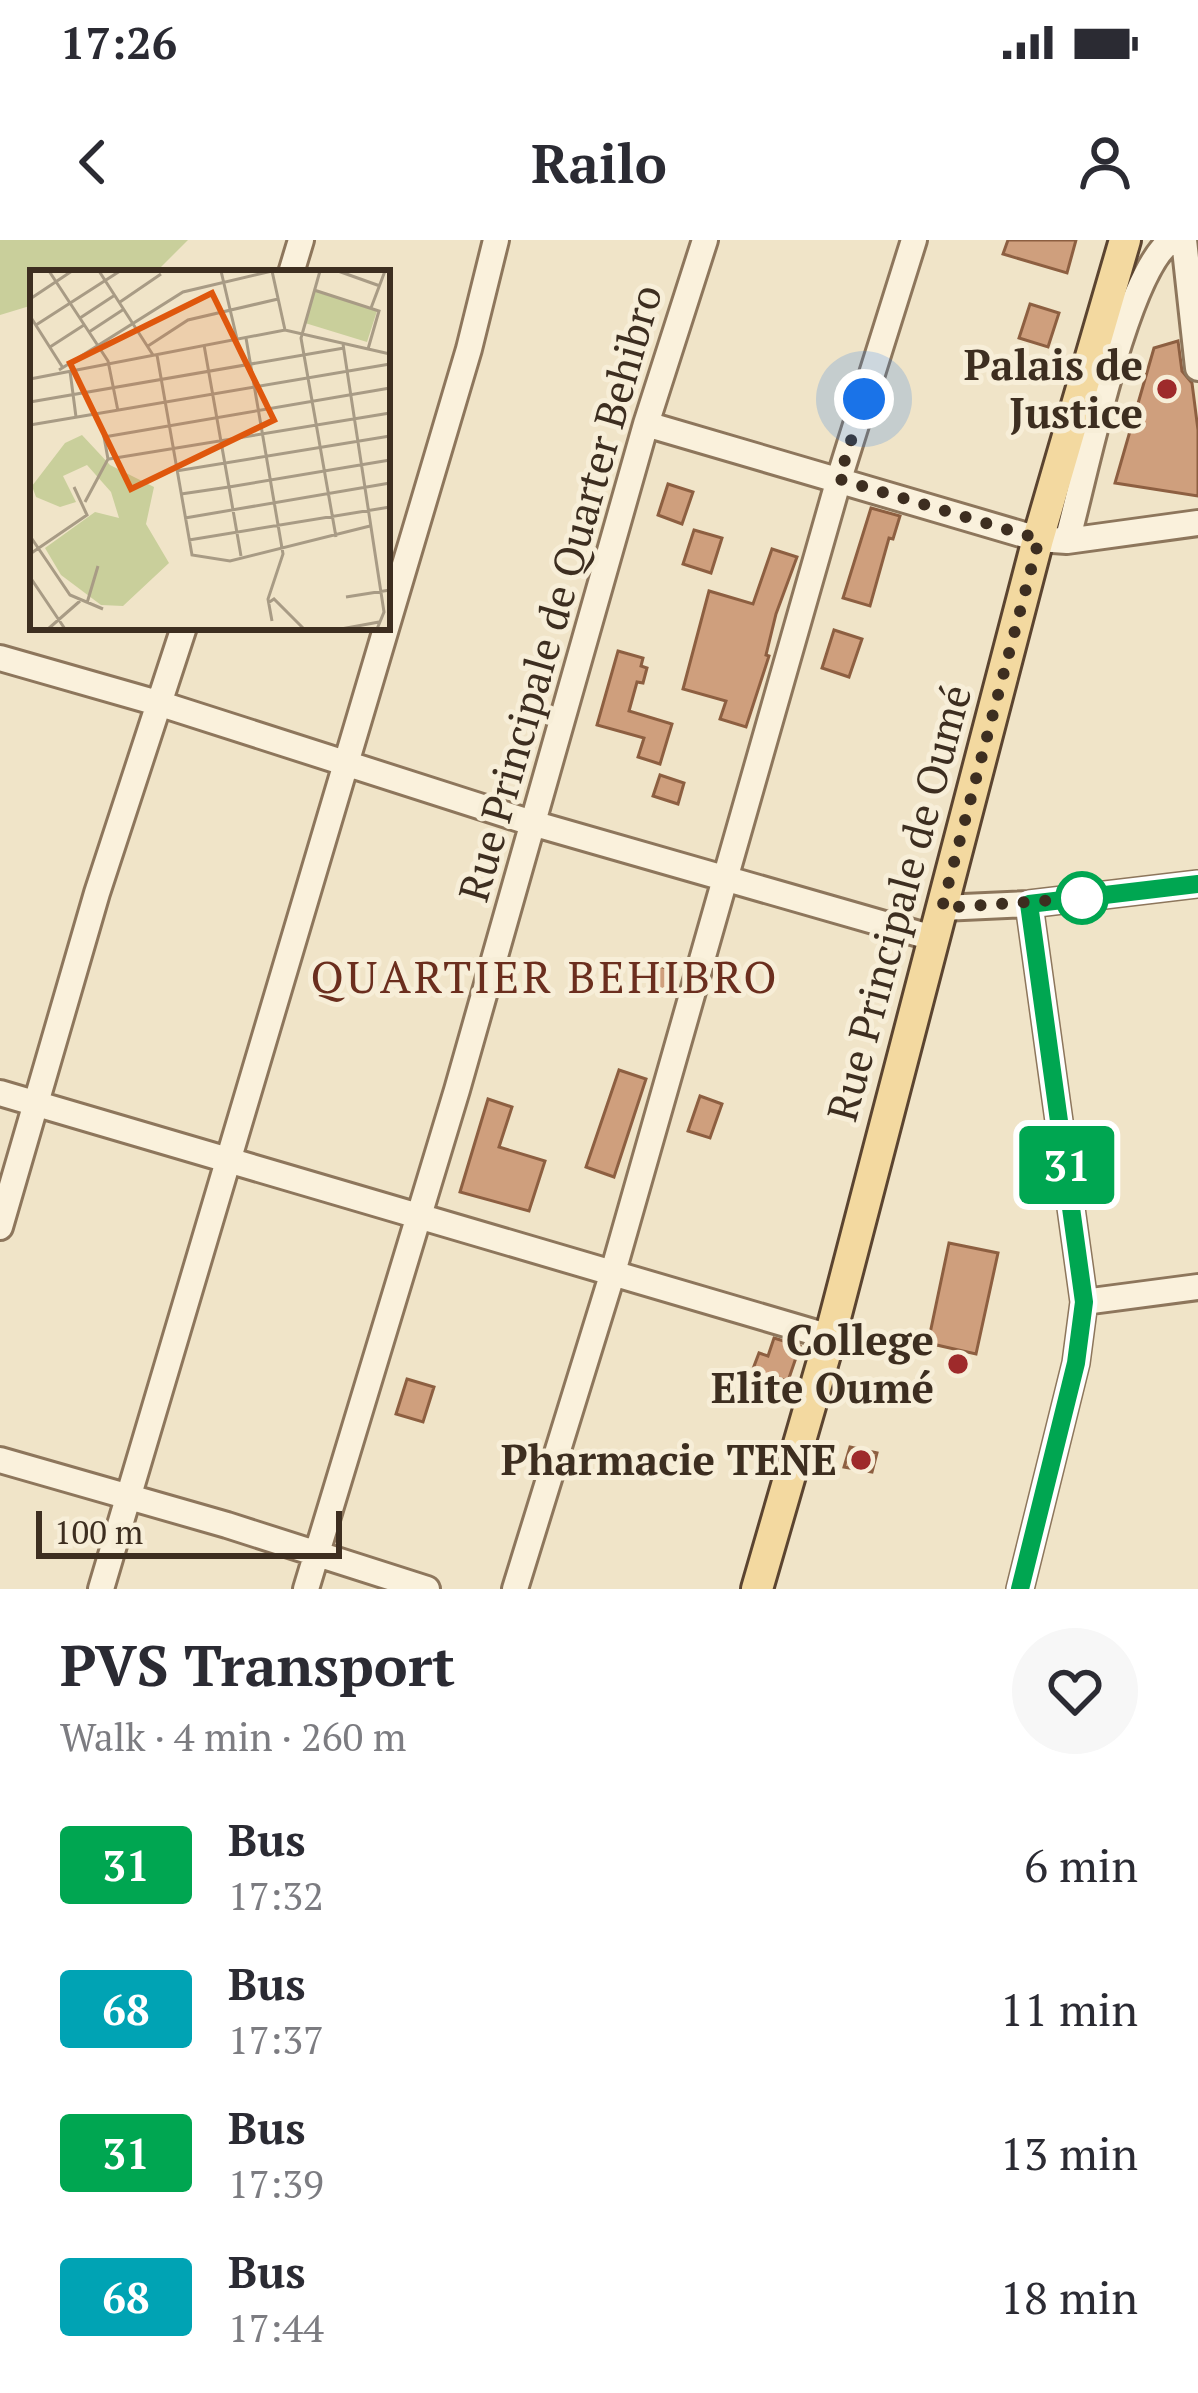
<!DOCTYPE html>
<html lang="en">
<head>
<meta charset="utf-8">
<style>
  :root { --surface:#fff; --page:#f7f7f7; --text:#2b2b33; --muted:#7c7c81 }
  body { margin:0; font-family:"PT Serif",serif; background:var(--page); color:var(--text); height:100vh; display:flex; flex-direction:column; font-size:45px; white-space:nowrap }
  * { box-sizing:border-box; margin:0 }
  p { font-size:39px; color:var(--muted) }
  .icon { flex:none; width:66px; height:66px; fill:none; stroke:currentColor; stroke-width:2; stroke-linecap:round; stroke-linejoin:round }
  .map { position:relative; height:1349px; overflow:hidden }
  .side { display:flex; flex-direction:column; background:var(--surface); flex:1 }
  .side>* { flex:none }
  .badge { padding:0 24px; border-radius:9px; font-size:42px; line-height:78px }
  .scale { position:absolute; left:36px; bottom:30px; width:306px; box-sizing:border-box; padding-left:12px; border:6px solid #3d2e20; border-top:0; font-size:33px; line-height:42px; white-space:nowrap; color:#3d2e20; -webkit-text-stroke:9px #f7eed8; paint-order:stroke }
  .you { position:absolute; width:60px; height:60px; margin:-30px; border:9px solid #fff; border-radius:50%; background:#1a73e8; box-shadow:0 0 0 18px #1a73e833 }
  .map>.badge { position:absolute; translate:-50% -50%; box-shadow:0 0 0 6px #fff }
  .round { display:grid; place-items:center; flex:none; width:126px; height:126px; border-radius:63px; background:var(--page) }
  .overview { display:flex; align-items:center; justify-content:space-between; height:204px; padding:0 60px }
  h1 { font-size:57px; font-weight:700; line-height:90px }
  ul { padding:0; list-style:none }
  li { display:flex; align-items:center; gap:36px; height:144px; padding:0 60px }
  li div { flex:1 }
  li b { display:block; font-size:45px }
  li em { font-style:normal }
  li .badge { min-width:132px; font-weight:700; text-align:center }
  .status { display:flex; justify-content:space-between; align-items:center; height:84px; padding:0 60px; background:var(--surface); direction:ltr }
  .status svg { height:33px; fill:currentColor }
  header { display:flex; justify-content:space-between; align-items:center; height:156px; padding:0 60px; background:var(--surface); font-size:54px; font-weight:700 }
  .map>svg:first-child { display:block }
</style>
</head>
<body>
<div class="status"><b>17:26</b><svg viewBox="0 0 49 12"><path d="M0 12V9h3v3zM5 12V6h3v6zM10 12V3h3v9zM15 12V0h3v12zM26 1h20v11H26zM47 4h2v5h-2z"/></svg></div>
<header><svg class="icon" aria-label="back" viewBox="0 0 24 24"><path d="M15 5l-7 7 7 7"/></svg>Railo<svg class="icon" aria-label="person" viewBox="0 0 24 24"><circle cx="12" cy="8" r="4"/><path d="M4 21q1-7 8-7t8 7"/></svg></header>
<div class="map">
<svg width="1198" height="1349" viewBox="0 0 1198 1349">
  <rect width="100%" height="100%" fill="#f0e4c8"/>
  <path fill="#c9cf9b" d="M0 0H188L155 33H33V65L0 75Z"/>
  <path fill="#cf9f7d" stroke="#8d5f41" stroke-width="3" d="M1008 0H1076L1067 33 1003 14Z
    M1030 64 1059 73 1048 107 1019 98Z
    M1178 101 1182 131 1192 143 1198 190V256L1115 243 1154 108Z
    M668 244 693 252 682 284 658 275Z
    M871 268 900 276 893 299 889 298 870 366 843 358Z
    M694 290 722 298 711 333 683 324Z
    M772 309 797 317 776 374 766 415 769 416 746 487 720 479 726 461 683 449 709 351 753 364Z
    M834 390 862 399 849 437 822 428Z
    M618 411 643 418 641 426 647 428 643 443 637 442 629 471 672 484 660 524 638 517 644 498 597 485Z
    M660 535 684 543 678 564 653 556Z
    M656 725 676 731 668 754 649 747Z
    M619 830 646 839 614 937 586 927Z
    M700 856 722 864 710 898 688 891Z
    M488 859 512 867 499 907 545 921 529 971 460 952Z
    M949 1003 998 1013 976 1114 928 1103Z
    M774 1098 800 1106 788 1141 781 1139 773 1159 745 1150 759 1113 768 1116Z
    M407 1139 434 1147 423 1182 396 1174Z
    M850 1207 877 1213 872 1232 844 1227Z"/>
  <g fill="none" stroke-linecap="round" stroke-linejoin="round">
    <defs>
      <path id="minor" d="M1184 0 1198 128
        M291 33 301 0
        M646 184 1038 299 1067 301 1198 283
        M1067 301C1084 241 1125 31 1172 0
        M0 418 161 464 532 583 933 698
        M942 668 1029 664 1198 644
        M0 853 830 1097
        M0 987 97 653 184 387
        M1084 1062 1198 1047
        M0 1220 227 1285 427 1349
        M101 1349 469 109 496 0
        M306 1349 457 850 646 184 705 0
        M515 1349 613 1032 839 239 914 0
        M1020 1349 1076 1123 1084 1062 1029 664"/>
      <path id="major" d="M757 1349 830 1097 1038 299 1125 0"/>
    </defs>
    <use href="#minor" stroke="#8d765c" stroke-width="30"/>
    <use href="#major" stroke="#5b4430" stroke-width="36"/>
    <use href="#minor" stroke="#faf1dc" stroke-width="24"/>
    <use href="#major" stroke="#f3d9a0" stroke-width="30"/>
  </g>
  <g fill="none" stroke-linecap="round" stroke-linejoin="round">
    <defs>
      <path id="line" d="M1020 1349 1076 1123 1084 1062 1029 664 1198 644"/>
    </defs>
    <use href="#line" stroke="#fff" stroke-width="27"/>
    <use href="#line" stroke="#00a651" stroke-width="18"/>
    <path stroke="#3d2e20" stroke-width="12" stroke-dasharray="0 21.6" d="M864 159 839 239 1039 299 942 668 1082 658"/>
  </g>
  <g fill="#9e2a2b" stroke="#f7eed8" stroke-width="4.5">
    <circle cx="1167" cy="149" r="12"/>
    <circle cx="958" cy="1124" r="12"/>
    <circle cx="861" cy="1220" r="12"/>
  </g>
  <circle fill="#fff" stroke="#00a651" stroke-width="6" cx="1082" cy="658" r="24"/>
  <g text-anchor="middle" stroke-width="10" stroke-linejoin="round" paint-order="stroke">
    <g font-size="42" font-weight="bold" fill="#3d2e20" stroke="#f7eed8" text-anchor="end">
      <text x="1143" y="140">Palais de<tspan x="1143" dy="48">Justice</tspan></text>
      <text x="934" y="1115">College<tspan x="934" dy="48">Elite Oumé</tspan></text>
      <text x="837" y="1235">Pharmacie TENE</text>
    </g>
    <g font-size="42" fill="#3d2e20" stroke="#f7eed8">
      <text transform="translate(560 353) rotate(-74)" y="15">Rue Principale de Quarter Behibro</text>
      <text transform="translate(899 663) rotate(-75)" y="15">Rue Principale de Oumé</text>
    </g>
    <g font-size="45" letter-spacing="3" fill="#6b2e1e" stroke="#f7eed8">
      <text x="545" y="753">QUARTIER BEHIBRO</text>
    </g>
  </g>
  <g transform="translate(30 30)">
    <rect width="360" height="360" fill="#f0e4c8"/>
    <path d="M285 21 347 41 337 72 275 53ZM52 165 80 195 124 217 116 254 139 293 93 336 71 335 31 305 15 278 65 242 89 248 81 222 57 195 33 206 46 232 30 237 6 227 2 216 35 173Z" fill="#c9cf9b"/>
    <path fill="none" stroke="#a89b85" stroke-width="3" d="M19 1 78 91 88 141M69 1 123 85M191 1 207 69M242 1 255 60M290 1 271 68 306 267M308 1 350 16M284 20 349 41 338 79M0 29 42 1M90 32 131 4M341 38 355 1M0 46 33 98M50 48 85 25M6 55 90 1M59 62 94 39M216 68 253 284 238 329 242 351M313 74 354 342 347 359M174 75 199 217 360 190M118 76 158 50 248 29M20 77 54 55M127 85 162 285 200 291 340 256M29 100 153 22 242 1M40 101 46 147M0 109 255 60 360 84M0 132 314 78M0 155 360 94M79 189 360 143M146 201 360 166M151 224 199 217 211 286M55 232 78 189 74 167 360 118M155 248 360 213M0 266 40 325 73 339M159 270 360 237M0 284 57 245 44 217M0 307 35 359M316 327 360 320M57 333 68 296M238 333 244 329 274 359M18 359 50 331M311 359 349 352"/>
    <path fill="#df570d" fill-opacity="0.15" stroke="#df570d" stroke-width="6" d="M182 23 244 150 101 219 40 93Z"/>
    <rect width="360" height="360" fill="none" stroke="#3d2e20" stroke-width="6"/>
  </g>
</svg>
<div class="scale">100 m</div>
<div class="you" style="left:864px;top:159px"></div>
<b class="badge" style="left:1067px;top:925px;background:#00a651;color:#fff">31</b>
</div>
<section class="side">
<div class="overview"><div><h1>PVS Transport</h1><p>Walk · 4 min · 260 m</p></div><a class="round"><svg class="icon" aria-label="heart" viewBox="0 0 24 24"><path d="M12 20l-8-8c-3-5 5-10 8-4 3-6 11-1 8 4z"/></svg></a></div>
<ul>
<li><span class="badge" style="background:#00a651;color:#fff">31</span><div><b>Bus</b><p>17:32</p></div><em>6 min</em></li>
<li><span class="badge" style="background:#00a3b4;color:#fff">68</span><div><b>Bus</b><p>17:37</p></div><em>11 min</em></li>
<li><span class="badge" style="background:#00a651;color:#fff">31</span><div><b>Bus</b><p>17:39</p></div><em>13 min</em></li>
<li><span class="badge" style="background:#00a3b4;color:#fff">68</span><div><b>Bus</b><p>17:44</p></div><em>18 min</em></li>
</ul>
</section>
</body>
</html>
